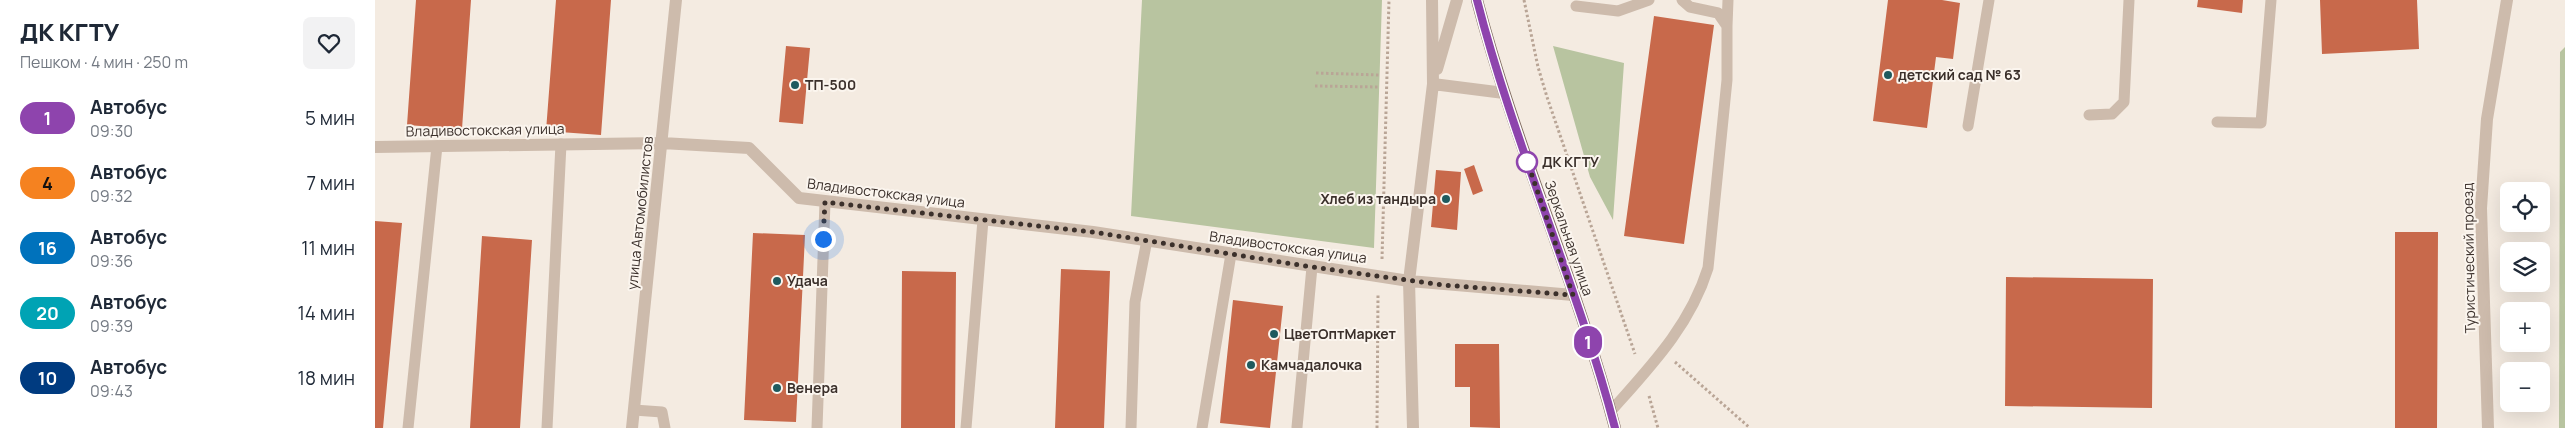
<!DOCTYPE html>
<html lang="ru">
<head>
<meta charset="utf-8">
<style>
  :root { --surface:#fff; --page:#f2f2f3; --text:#1f2937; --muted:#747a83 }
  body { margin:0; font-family:Manrope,sans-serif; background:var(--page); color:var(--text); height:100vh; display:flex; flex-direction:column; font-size:19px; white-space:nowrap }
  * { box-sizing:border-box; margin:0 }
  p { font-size:16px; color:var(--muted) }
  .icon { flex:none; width:28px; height:28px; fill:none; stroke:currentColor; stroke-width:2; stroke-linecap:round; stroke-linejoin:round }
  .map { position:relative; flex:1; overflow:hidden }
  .panel { display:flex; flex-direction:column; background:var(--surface); width:375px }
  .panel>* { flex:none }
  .badge { padding:0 10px; border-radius:16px; font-size:18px; line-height:32px }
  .fabs { position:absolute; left:2125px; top:182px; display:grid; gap:10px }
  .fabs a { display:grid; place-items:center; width:50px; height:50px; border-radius:8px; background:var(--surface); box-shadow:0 5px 20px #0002; font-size:25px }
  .you { position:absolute; width:25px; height:25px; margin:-12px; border:4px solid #fff; border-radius:50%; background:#1a73e8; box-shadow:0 0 0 8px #1a73e833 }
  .map>.badge { position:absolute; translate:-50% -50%; box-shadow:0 0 0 2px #fff }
  .round { display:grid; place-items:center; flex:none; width:52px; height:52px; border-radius:8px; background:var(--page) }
  .overview { display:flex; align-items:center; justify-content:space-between; height:85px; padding:0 20px }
  h1 { font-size:24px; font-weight:800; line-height:38px }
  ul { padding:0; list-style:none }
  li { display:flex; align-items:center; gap:15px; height:65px; padding:0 20px }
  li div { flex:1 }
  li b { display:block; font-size:19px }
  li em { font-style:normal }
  li .badge { min-width:55px; font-weight:700; text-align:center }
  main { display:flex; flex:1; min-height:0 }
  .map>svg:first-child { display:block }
</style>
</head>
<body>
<main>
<section class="panel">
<div class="overview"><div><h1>ДК КГТУ</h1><p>Пешком · 4 мин · 250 m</p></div><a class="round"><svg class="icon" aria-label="heart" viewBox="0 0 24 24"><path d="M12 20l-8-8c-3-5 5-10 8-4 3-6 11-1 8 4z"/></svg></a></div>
<ul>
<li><span class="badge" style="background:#8e44ad;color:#fff">1</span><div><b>Автобус</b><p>09:30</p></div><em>5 мин</em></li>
<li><span class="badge" style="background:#f58220;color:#111">4</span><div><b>Автобус</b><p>09:32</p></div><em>7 мин</em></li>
<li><span class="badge" style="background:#0072bc;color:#fff">16</span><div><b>Автобус</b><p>09:36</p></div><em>11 мин</em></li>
<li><span class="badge" style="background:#00a3b4;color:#fff">20</span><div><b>Автобус</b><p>09:39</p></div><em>14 мин</em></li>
<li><span class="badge" style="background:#003b80;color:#fff">10</span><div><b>Автобус</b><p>09:43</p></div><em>18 мин</em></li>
</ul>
</section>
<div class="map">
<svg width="2190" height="428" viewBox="0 0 2190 428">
  <rect width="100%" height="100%" fill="#f4ebe1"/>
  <path fill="#b8c4a0" d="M767 0H1007L999 248 756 216Z
    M1178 46 1249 63 1238 220 1215 177Z
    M2190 47V428H2184L2185 52Z"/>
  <path fill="#c8694b" d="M41 0H96L87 129 32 125Z
    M181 0H236L226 135 171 131Z
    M1513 0H1567L1585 3 1578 59 1561 57 1552 128 1498 121Z
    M1823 0H1868L1867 13 1822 7Z
    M1945 0H2042L2044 49 1947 54Z
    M1279 16 1339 25 1309 244 1249 236Z
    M411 46 435 48 428 124 404 122Z
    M1099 165 1108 191 1098 195 1089 169Z
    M1061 170 1086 172 1082 230 1056 227Z
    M0 221 27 223 8 428H0Z
    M2020 232H2063L2062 428H2020Z
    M378 233 430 235 421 422 369 420Z
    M107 236 157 240 145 428H95Z
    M686 269 735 271 729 428H680Z
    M527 271 581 272 580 428H526Z
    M1631 277 1778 279 1777 408 1630 406Z
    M858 300 908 306 895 428 845 423Z
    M1080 344H1124L1125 428 1095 427V387H1080Z"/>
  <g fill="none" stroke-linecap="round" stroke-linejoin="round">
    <path stroke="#b9a596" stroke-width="3" stroke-dasharray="2.5 2.5" stroke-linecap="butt" d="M1149 0 1163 67 1172 97 1260 354
      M941 73 1004 75
      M940 86 1004 87
      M1007 259 1014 0
      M1300 362 1375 428
      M1274 396 1283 428
      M1002 428 1003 295"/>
    <path stroke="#cdbbac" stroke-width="11" d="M1201 6 1243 11 1274 0
      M1352 26 1353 0
      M1714 115 1737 114 1749 102 1754 0
      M1842 122 1886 123 1896 0
      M1593 126 1614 0
      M259 410 287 412 290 428
      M1236 411C1275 367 1315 326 1333 268L1352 80V26L1343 13 1315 7 1307 0
      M922 427 937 267
      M33 428 62 146
      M172 428 186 144
      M442 428 450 202
      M591 428 608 220
      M756 428 760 302 772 240
      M827 428 856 254"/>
    <path stroke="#cdbbac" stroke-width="12" d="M1062 69 1082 0
      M1058 84 1129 93
      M0 147 287 143 374 148 424 198 718 232 1034 281 1198 295
      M257 428 301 0
      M1038 428 1034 281 1058 84 1057 0
      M2113 428 2106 208 2112 119 2132 0"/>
    <path stroke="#7d675c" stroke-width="12" d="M1102 0C1140 145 1202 283 1240 428"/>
  </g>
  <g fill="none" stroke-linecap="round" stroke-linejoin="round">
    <defs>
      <path id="line" d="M1102 0C1139 145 1202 283 1240 428"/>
    </defs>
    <use href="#line" stroke="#fff" stroke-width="11"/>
    <use href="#line" stroke="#8e44ad" stroke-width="8"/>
    <path stroke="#3b302b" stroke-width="5" stroke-dasharray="0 9" d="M448 239 450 202 718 232 937 267 1068 285 1198 295 1150 155 1152 162"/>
  </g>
  <g fill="#1f5a5e" stroke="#fbf5ee" stroke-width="2">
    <circle cx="1513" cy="75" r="5"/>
    <circle cx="420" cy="85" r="5"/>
    <circle cx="1071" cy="199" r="5"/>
    <circle cx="402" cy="281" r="5"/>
    <circle cx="899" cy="334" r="5"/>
    <circle cx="876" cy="365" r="5"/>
    <circle cx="402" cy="388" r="5"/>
  </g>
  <circle fill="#fff" stroke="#8e44ad" stroke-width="2.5" cx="1152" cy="162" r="10"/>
  <g text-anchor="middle" stroke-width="4" stroke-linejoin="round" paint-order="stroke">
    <g font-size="14" font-weight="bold" fill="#3b302b" stroke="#fbf5ee" text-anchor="start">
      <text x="1523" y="80">детский сад № 63</text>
      <text x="430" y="90">ТП-500</text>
      <text x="1061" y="204" text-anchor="end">Хлеб из тандыра</text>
      <text x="412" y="286">Удача</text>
      <text x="909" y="339">ЦветОптМаркет</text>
      <text x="886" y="370">Камчадалочка</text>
      <text x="412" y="393">Венера</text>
    </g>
    <g font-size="14" fill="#3b302b" stroke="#fbf5ee">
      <text transform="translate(110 130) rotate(-1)" y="5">Владивостокская улица</text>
      <text transform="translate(511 193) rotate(7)" y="5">Владивостокская улица</text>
      <text transform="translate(265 213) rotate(-84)" y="5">улица Автомобилистов</text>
      <text transform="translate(1194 238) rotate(71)" y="5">Зеркальная улица</text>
      <text transform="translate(913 247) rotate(8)" y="5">Владивостокская улица</text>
      <text transform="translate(2094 258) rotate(-91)" y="5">Туристический проезд</text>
    </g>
    <g font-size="14" font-weight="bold" fill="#3b302b" stroke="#fbf5ee" text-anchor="start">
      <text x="1167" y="167">ДК КГТУ</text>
    </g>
  </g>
</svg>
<div class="fabs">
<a><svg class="icon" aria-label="locate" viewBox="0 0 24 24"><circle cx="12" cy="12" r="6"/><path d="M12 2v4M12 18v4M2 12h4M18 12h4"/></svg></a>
<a><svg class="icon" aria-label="layers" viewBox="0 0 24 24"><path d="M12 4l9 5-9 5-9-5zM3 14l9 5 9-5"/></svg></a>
<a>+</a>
<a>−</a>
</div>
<div class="you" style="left:448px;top:239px"></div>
<b class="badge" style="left:1213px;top:342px;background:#8e44ad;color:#fff">1</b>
</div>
</main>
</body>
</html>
